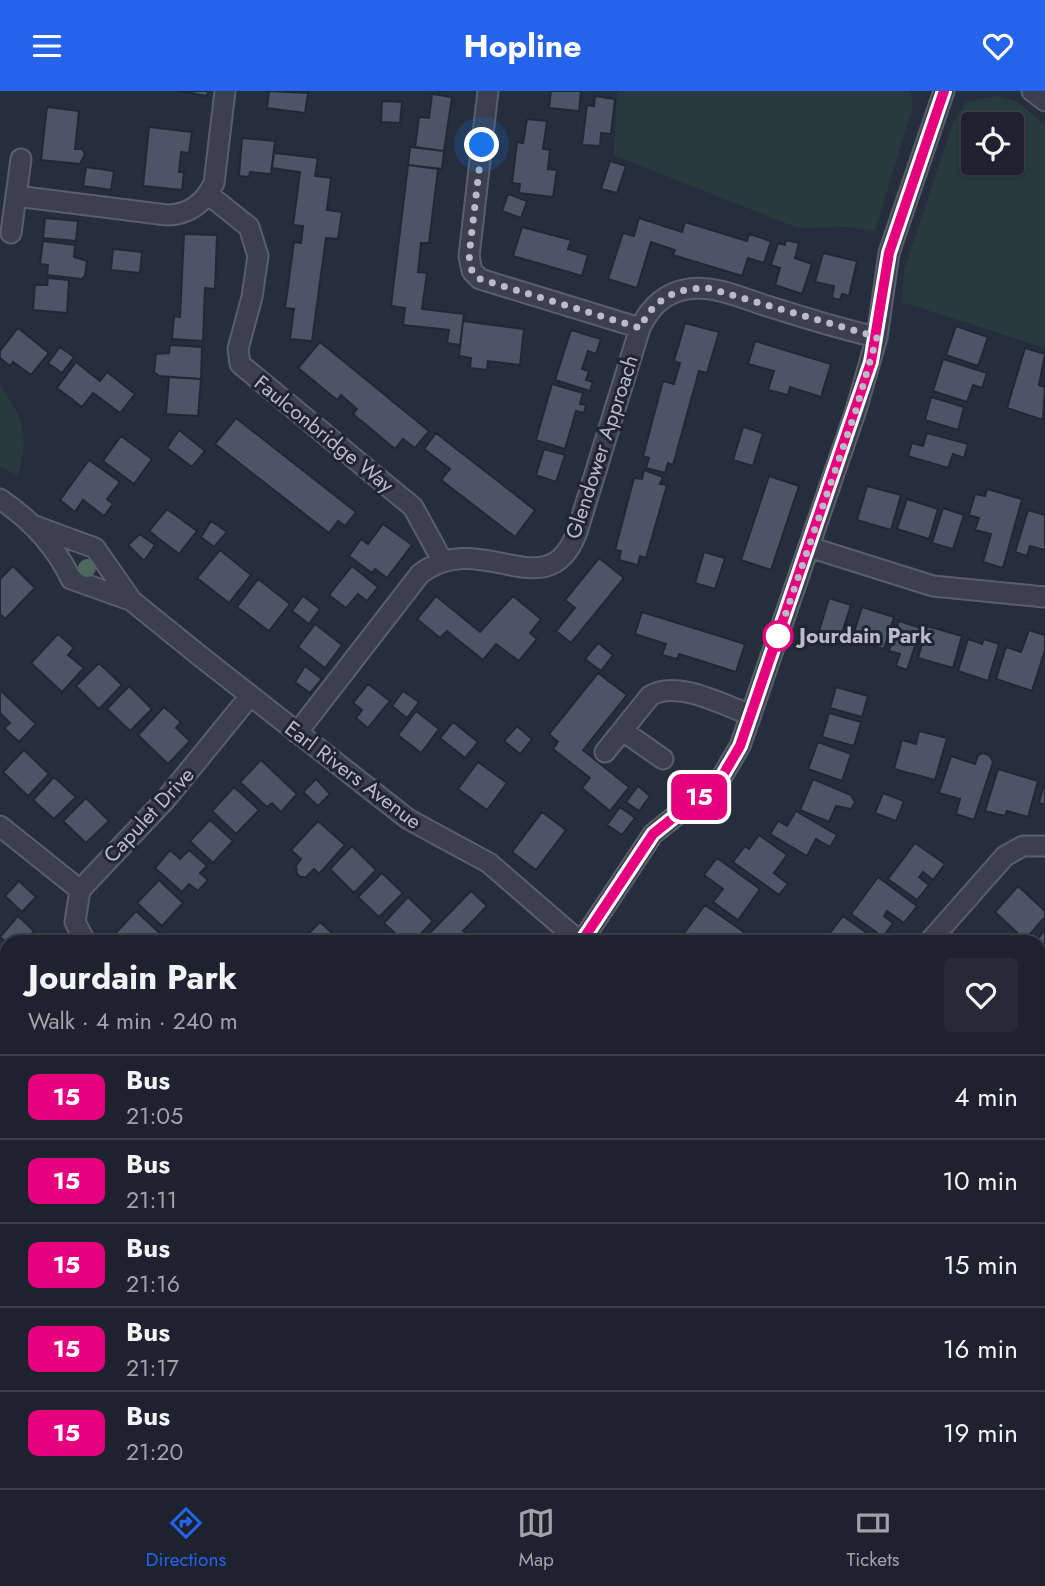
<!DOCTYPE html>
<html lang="en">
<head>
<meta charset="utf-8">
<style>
  :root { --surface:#1c222e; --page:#252a36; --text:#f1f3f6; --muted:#a0a4aa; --line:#3a3f4a; --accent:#2563eb }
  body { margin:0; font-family:Jost,sans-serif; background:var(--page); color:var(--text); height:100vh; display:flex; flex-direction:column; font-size:26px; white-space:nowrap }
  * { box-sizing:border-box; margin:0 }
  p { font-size:23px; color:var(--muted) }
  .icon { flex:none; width:38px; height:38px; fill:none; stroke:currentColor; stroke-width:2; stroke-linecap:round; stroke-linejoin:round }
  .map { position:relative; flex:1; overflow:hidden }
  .sheet { position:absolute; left:0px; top:844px; width:1046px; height:555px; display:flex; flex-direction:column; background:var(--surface); border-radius:21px 21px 0 0; box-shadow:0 2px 5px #0004,0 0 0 2px var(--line) }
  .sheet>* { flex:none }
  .badge { padding:0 14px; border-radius:10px; font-size:24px; line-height:46px }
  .tools { position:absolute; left:961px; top:21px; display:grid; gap:14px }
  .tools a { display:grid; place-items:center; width:63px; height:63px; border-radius:7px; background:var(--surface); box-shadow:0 2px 5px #0004,0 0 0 2px var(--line); font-size:35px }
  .you { position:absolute; width:35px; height:35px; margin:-18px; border:5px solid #fff; border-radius:50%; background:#1a73e8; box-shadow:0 0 0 10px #1a73e833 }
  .map>.badge { position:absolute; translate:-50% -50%; box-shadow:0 0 0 4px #fff }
  .round { display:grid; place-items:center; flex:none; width:74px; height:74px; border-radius:7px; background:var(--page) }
  .headline { display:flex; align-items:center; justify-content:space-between; height:119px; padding:0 28px }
  h1 { font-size:33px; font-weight:700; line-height:52px }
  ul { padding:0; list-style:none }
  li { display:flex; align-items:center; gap:21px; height:84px; padding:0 28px; border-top:2px solid var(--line) }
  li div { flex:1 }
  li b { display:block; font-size:26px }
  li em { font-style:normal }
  li .badge { min-width:77px; font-weight:700; text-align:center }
  header { display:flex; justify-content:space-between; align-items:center; height:91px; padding:0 28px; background:var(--accent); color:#fff; font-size:32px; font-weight:700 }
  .menu { display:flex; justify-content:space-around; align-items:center; height:98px; border-top:2px solid var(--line); background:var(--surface); font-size:19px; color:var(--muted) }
  .menu a { display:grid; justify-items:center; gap:4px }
  .menu .active { color:var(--accent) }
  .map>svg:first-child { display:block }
</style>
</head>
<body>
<header><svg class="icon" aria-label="menu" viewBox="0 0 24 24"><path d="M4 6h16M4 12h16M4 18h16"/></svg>Hopline<svg class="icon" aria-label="heart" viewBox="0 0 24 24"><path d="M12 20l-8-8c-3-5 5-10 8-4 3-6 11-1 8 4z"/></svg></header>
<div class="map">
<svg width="1045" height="1397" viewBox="0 0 1045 1397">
  <rect width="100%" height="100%" fill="#262e3d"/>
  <path fill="#283a3e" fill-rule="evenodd" d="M617 0H911L913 15 875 140 848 136 798 137 614 64Z
    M996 5 1018 11 1045 34V257L902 211 904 180 953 32 966 11ZM973 33H1012V72H973Z
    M0 295C25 328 29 345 18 384L0 376Z
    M0 1353 7 1359V1391H57L62 1397H0Z"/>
  <path fill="#4c5565" stroke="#212734" stroke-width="2" d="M179 0H208L207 5Z
    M269 0 308 2 305 22 267 17Z
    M551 0H581L579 20 549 17Z
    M432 3 452 6 444 60 415 56 419 26 429 27Z
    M595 5 615 8 611 43 601 42 600 55 582 54 587 14 594 15Z
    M382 10 402 11 400 32 381 31Z
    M47 16 79 20 75 58H82L85 63 80 73 41 69Z
    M527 28 547 30 543 58 550 59 548 78 557 79 553 106 519 102 520 93 512 92 517 51 523 52Z
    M149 36 192 41 189 62 181 61 179 81H184L182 99 143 95Z
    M242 47 275 50 271 83 250 81 249 86 239 85Z
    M410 56 444 60 442 78 408 74Z
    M274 62 318 67 315 85 331 87 327 119 342 121 338 148 326 147 312 250 290 248 294 218 285 217 294 151 301 152 303 135 293 134 300 81 272 77Z
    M610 70 626 75 617 102 601 98Z
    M408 74 438 78 429 152H421L418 181 427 182 422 218 464 223 460 254 447 252 449 239 403 234 405 217 391 215Z
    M86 76 114 80 111 99 83 95Z
    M508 103 527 110 521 127 502 120Z
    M45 127 78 130 76 150 43 147Z
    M639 127 682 141 685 131 747 150 749 143 771 150 764 172 748 167 742 185 673 164 675 159 651 151 637 197 608 188 623 142 634 145Z
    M522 136 571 149 568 158 588 164 582 185 513 165Z
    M184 143 217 144 215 198 205 197 203 250 172 248 174 225 180 226Z
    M786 149 799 152 795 167 812 173 802 203 775 194 780 177 771 174 778 152 785 154Z
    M43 150 75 154 74 166 87 170 85 185 82 188 47 184 48 174 40 173Z
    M113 158 142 161 140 182 111 179Z
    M823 162 857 170 849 205 842 203 840 209 832 207 834 195 815 191Z
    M48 187 69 189 67 222 33 219 35 194H47Z
    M463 230 524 238 520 274 488 270 487 279 470 277 471 267 459 265Z
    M685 232 719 241 707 282 699 280 673 374 668 372 665 382 646 377 649 367 643 365 663 290 674 293 680 272 674 270Z
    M956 235 988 246 978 275 946 264Z
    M18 237 49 262 31 284 13 271 10 275 0 267V260Z
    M571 239 601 248 596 263 588 260 582 278 589 280 586 289 593 291 590 300 555 289Z
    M755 250 831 273 821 306 790 296 788 304 768 299 774 280 748 273Z
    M320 251 429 340 415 357 403 348 395 358 353 323 357 318 341 304 337 309 298 277Z
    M170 254 202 256 201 288 159 285 154 281 156 263 169 262Z
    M60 256 74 266 62 282 48 272Z
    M1025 257 1045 263 1039 294 1045 296 1043 329 1007 317Z
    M943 268 987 282 982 297 973 294 967 311 933 300Z
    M76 271 100 290 107 281 135 303 120 322 93 302 82 316 57 297Z
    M169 286 201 288 198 325 166 323Z
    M552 293 583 302 580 313 586 314 584 322 576 320 565 358 536 349Z
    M931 306 964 316 958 339 925 329Z
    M236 327 356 421 345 435 338 430 329 442 215 353Z
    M743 336 763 342 753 375 733 369Z
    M179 339 205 360 192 376 167 357Z
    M436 342 535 419 515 446 441 389 450 378 424 358Z
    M927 342 968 353 964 367 953 363 948 377 908 365 912 352 923 355Z
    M121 345 152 368 134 393 103 370Z
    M544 358 565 364 556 391 536 384Z
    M89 369 120 391 107 408 113 413 104 425 83 409 75 421 60 409Z
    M644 379 663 386 660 393 667 394 646 467 640 465 638 474 619 469 621 460 615 459 634 387 642 388Z
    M769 385 799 395 771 479 741 469Z
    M867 395 901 404 891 439 857 429Z
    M987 398 1022 408 1003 477 983 471 991 443 975 439 979 427 969 424 975 403 985 405Z
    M907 408 938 418 929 448 897 438Z
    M943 417 964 424 953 458 932 452Z
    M167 418 197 440 179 463 149 440Z
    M1028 419 1045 424V459L1030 455 1027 465 1015 461Z
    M211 430 227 441 214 456 201 446Z
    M383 433 412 454 387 487 375 478 372 482 349 465 361 448 368 453Z
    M140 443 155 454 144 470 128 454Z
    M220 459 251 484 229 512 197 487Z
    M704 461 725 467 715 498 695 492Z
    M599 467 624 487 571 552 556 540 575 517 565 509Z
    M13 475 35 497 5 528 0 523V488Z
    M352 475 378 496 367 510 358 503 346 517 329 504Z
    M258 488 290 513 269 540 237 516Z
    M303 505 320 518 309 533 292 520Z
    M436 505 480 541 513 505 541 528 530 542 537 548 519 570 496 553 483 569 447 540 440 547 417 528Z
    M829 507 851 514 841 545 832 542 827 553 817 547Z
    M862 516 894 526 884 558 852 548Z
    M642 521 745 553 736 581 679 563 677 568 662 564 666 553 635 543Z
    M899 530 921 537 907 579 896 575 900 563 889 560Z
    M315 533 342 554 325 577 298 556Z
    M927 535 962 545 953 577 918 567Z
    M1029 539 1045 544V559L1032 600 996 588 1006 556 1021 561Z
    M58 543 74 557 68 564 84 577 62 601 31 572Z
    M968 548 982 553 984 548 999 553 988 590 958 580Z
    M598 552 613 564 601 580 585 568Z
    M99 572 122 594 99 618 76 595Z
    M305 575 322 588 310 602 295 591Z
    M598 582 627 604 583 659 629 696 610 720 582 697 590 687 553 658 558 651 549 643Z
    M368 593 390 610 368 637 356 627 362 619 353 612Z
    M129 595 152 618 130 640 107 618Z
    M836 596 868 605 862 626 830 617Z
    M0 599 36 633 19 651 4 637 10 632 0 622Z
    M403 600 419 611 407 627 392 615Z
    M164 616 181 631 176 637 190 650 168 673 138 644Z
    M416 620 439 638 421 662 398 644Z
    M829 622 861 631 854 655 822 646Z
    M453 631 478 651 465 667 440 647Z
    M517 635 532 648 520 663 504 650Z
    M919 640 947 647 935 689 894 678 902 649 916 653Z
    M818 651 851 663 842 690 808 678Z
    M24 659 49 683 28 705 3 681Z
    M984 662 990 665 993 671 974 729 956 723 960 708 939 702 951 665 975 673 978 664Z
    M261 669 297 703 281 721 272 712 267 716 240 691Z
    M478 671 507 692 487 719 458 698Z
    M998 678 1038 690 1028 726 1007 720 1005 725 985 720Z
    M54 686 76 706 54 728 33 709Z
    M316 688 330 703 318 715 303 701Z
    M813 688 851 704 855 711 851 718 836 715 829 731 800 719Z
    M1045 689V714L1039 712Z
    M638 695 650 705 639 720 626 711Z
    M234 696 259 719 236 743 212 720Z
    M883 702 904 710 896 730 875 722Z
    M86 707 109 730 86 752 63 730Z
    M620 716 635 727 622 744 607 734Z
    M796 720 837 744 830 756 816 748 807 765 770 743 778 730 787 735Z
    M542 721 566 739 536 779 512 761Z
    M210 729 233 750 213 772 190 750Z
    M318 730 345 754 319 783 314 778 306 786H301L297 783 296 775 301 768 291 759Z
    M759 744 787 764 774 782 788 793 779 804 733 771 745 755 749 758Z
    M915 752 945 773 933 789 923 781 919 786 929 794 917 809 888 788Z
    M352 755 376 779 354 802 330 778Z
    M170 759 180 768 189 759 207 775 200 782 208 789 198 800 189 793 182 801 155 777Z
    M717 767 760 798 738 829 713 811 723 798 704 784Z
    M382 782 403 802 379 826 358 806Z
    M878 786 917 815 904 832 887 820 884 825 893 832 883 846 851 823Z
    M159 789 183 812 162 835 137 812Z
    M19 790 36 806 22 821 5 805Z
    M1018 795 1045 820V826L1025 849 995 821Z
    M471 800 487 815 463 840 470 846 466 850H429L425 847Z
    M408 806 433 830 414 850H393L398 845 384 832Z
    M705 814 744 841 737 850H690L682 845Z
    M136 820 164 846 159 850H117L112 846Z
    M18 825 34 840 30 845 36 850 7 852 0 846Z
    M843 825 878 850H824Z
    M320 831 341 850H301Z
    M1045 839V858L1036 850Z
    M5 871 7 874V913L0 907V876Z
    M1040 982 1045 986 1044 1043 1040 1039Z
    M0 1245 7 1252V1287L4 1290 0 1286Z
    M1045 1373V1397H1025L1030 1391H1040V1379Z
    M185 1391H225L220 1397H192Z
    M470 1391H495L491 1397H467Z
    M555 1391H607L602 1397H562Z
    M739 1391H767L774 1397H734Z
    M932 1391H970L973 1394 971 1397H939Z"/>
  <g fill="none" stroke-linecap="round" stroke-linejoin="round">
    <defs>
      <path id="minor" d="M488 0 469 165 472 180 480 188 640 237
        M1032 0 1045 10
        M209 104 249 136 258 165 252 206 238 258 240 273 413 416 442 469
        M16 105 167 124C189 124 205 111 214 92L225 0
        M11 142 21 68
        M0 408C31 429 55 454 71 488L127 508
        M35 435 95 457 132 510 200 565 408 728 489 772 579 850
        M809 456 933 495 1045 506
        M623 640 663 668
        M297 642 420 483C482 435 547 521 577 441L640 237C650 216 664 202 688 198 715 194 742 207 767 215 803 226 839 238 877 246
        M605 661 650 605C676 588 723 614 751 624
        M0 735 80 799
        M85 850 75 831 80 799 166 708 250 605
        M582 850 653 743 720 689 740 655 856 319 877 246 889 162 944 0
        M930 850 1005 765 1023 755H1045
        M0 985 7 977
        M0 1090 7 1096
        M1040 1140 1045 1133
        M1040 1163 1045 1168
        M351 1391 357 1397
        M676 1391 683 1397
        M241 1397 246 1391
        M433 1397 438 1391
        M816 1397 821 1391"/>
    </defs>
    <use href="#minor" stroke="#585e6b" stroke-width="23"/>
    <use href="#minor" stroke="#3a404d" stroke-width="19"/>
  </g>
  <circle fill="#4e685f" cx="87" cy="477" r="9"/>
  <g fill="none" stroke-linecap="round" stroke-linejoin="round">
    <defs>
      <path id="line" d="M582 850 653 743 720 689 740 655 871 271 889 162 944 0"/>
    </defs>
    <use href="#line" stroke="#fff" stroke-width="16"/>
    <use href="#line" stroke="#e6007e" stroke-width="10"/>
    <path stroke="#b6bcc8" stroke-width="7" stroke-dasharray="0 12.6" d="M482 54 469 165 472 180 480 188 640 237C654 207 676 197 708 197L877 246 856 319 778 545"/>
  </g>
  <circle fill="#fff" stroke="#e6007e" stroke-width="3.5" cx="778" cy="545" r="14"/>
  <g text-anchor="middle" stroke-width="6" stroke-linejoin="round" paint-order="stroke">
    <g font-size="21" fill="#b6bcc8" stroke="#1f2532">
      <text transform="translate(324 343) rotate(39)" y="7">Faulconbridge Way</text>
      <text transform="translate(602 356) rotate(-72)" y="7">Glendower Approach</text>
      <text transform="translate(353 684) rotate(37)" y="7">Earl Rivers Avenue</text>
      <text transform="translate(149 724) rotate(-47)" y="7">Capulet Drive</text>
    </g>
    <g font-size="21" font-weight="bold" fill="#b6bcc8" stroke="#1f2532" text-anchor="start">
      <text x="799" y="552">Jourdain Park</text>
    </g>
  </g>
</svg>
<div class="tools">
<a><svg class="icon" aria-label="locate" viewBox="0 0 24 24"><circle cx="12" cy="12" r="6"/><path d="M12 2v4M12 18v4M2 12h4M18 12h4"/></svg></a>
</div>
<div class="you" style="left:482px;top:54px"></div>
<b class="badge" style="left:699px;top:706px;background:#e6007e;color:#fff">15</b>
<section class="sheet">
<div class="headline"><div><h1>Jourdain Park</h1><p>Walk · 4 min · 240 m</p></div><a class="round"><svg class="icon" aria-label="heart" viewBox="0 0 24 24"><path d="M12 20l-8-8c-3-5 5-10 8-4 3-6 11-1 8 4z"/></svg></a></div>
<ul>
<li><span class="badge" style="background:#e6007e;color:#fff">15</span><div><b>Bus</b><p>21:05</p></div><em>4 min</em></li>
<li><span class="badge" style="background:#e6007e;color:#fff">15</span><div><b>Bus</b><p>21:11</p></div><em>10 min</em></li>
<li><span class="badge" style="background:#e6007e;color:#fff">15</span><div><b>Bus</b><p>21:16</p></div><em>15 min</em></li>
<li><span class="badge" style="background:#e6007e;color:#fff">15</span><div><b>Bus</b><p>21:17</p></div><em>16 min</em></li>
<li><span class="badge" style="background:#e6007e;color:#fff">15</span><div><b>Bus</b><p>21:20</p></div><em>19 min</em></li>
</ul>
</section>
</div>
<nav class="menu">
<a class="active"><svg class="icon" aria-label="directions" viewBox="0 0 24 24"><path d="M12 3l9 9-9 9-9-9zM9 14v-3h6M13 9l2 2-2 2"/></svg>Directions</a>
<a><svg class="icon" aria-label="map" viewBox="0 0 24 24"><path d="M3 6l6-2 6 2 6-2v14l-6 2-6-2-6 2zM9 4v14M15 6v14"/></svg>Map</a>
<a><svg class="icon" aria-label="tickets" viewBox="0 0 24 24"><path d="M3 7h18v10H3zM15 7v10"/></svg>Tickets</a>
</nav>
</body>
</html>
